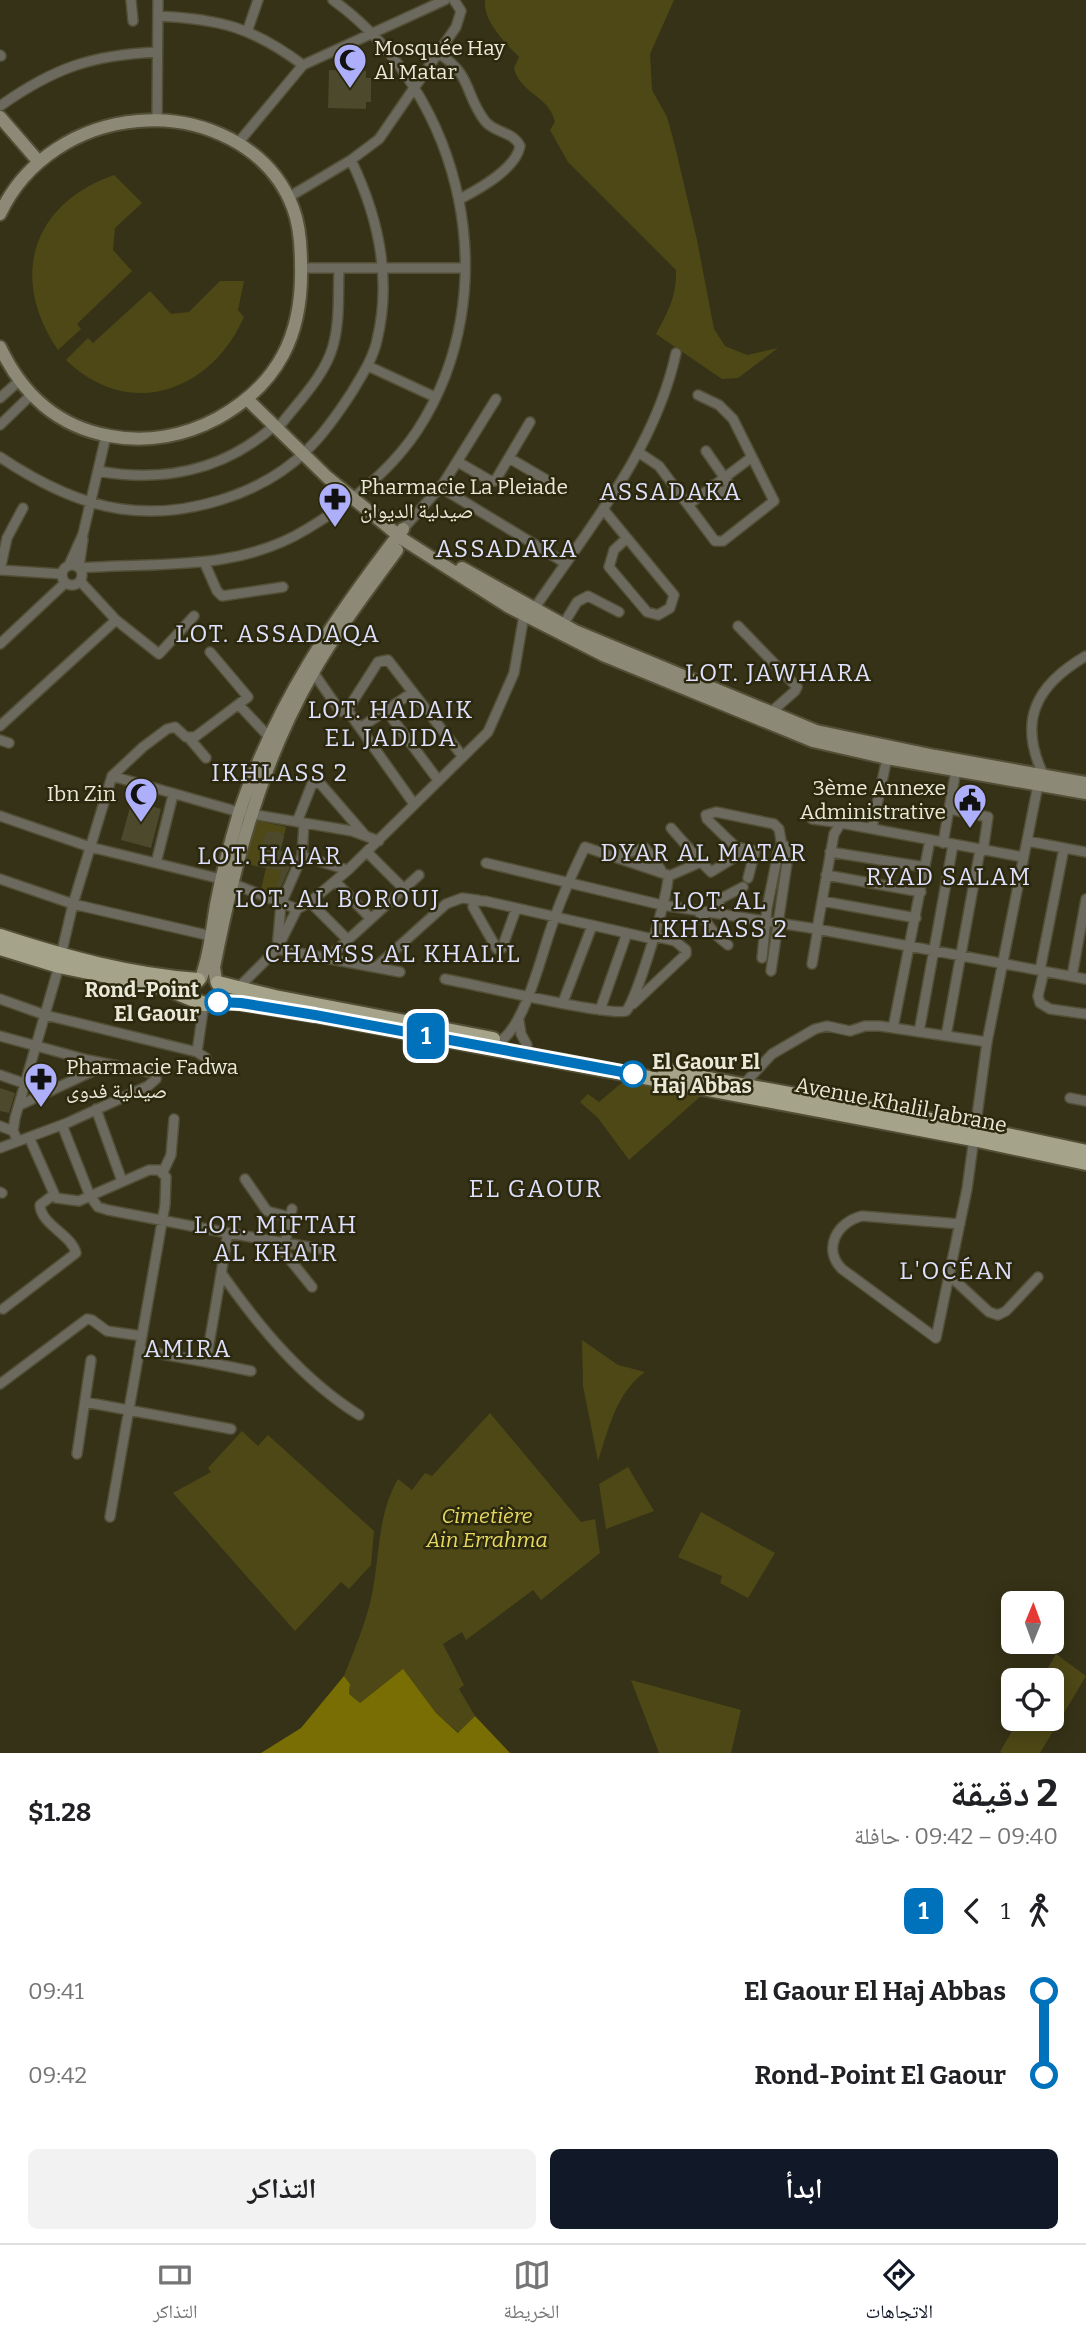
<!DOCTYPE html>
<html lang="ar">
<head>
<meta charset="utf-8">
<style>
  :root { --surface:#fff; --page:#f2f2f2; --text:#202124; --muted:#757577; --line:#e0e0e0; --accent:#111827 }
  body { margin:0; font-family:Bitter,"Noto Naskh Arabic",serif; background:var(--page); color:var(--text); direction:rtl; height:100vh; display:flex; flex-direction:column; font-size:26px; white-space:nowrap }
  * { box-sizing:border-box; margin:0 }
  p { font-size:23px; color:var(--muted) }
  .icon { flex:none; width:38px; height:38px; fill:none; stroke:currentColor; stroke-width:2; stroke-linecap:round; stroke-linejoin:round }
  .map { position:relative; height:1753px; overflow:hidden; direction:ltr }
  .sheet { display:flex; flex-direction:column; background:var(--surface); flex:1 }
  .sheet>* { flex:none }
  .badge { padding:0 14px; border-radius:10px; font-size:24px; line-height:46px }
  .needle { width:46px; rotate:1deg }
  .fabs { position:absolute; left:1001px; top:1591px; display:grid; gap:14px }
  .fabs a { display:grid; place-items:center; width:63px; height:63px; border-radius:10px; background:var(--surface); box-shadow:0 4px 18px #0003; font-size:35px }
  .map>.badge { position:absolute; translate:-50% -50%; box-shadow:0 0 0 4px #fff }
  .legs { display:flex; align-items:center; gap:10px; height:77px; padding:0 28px; font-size:23px }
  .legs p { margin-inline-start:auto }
  .headline { display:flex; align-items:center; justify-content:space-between; height:119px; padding:0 28px }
  h1 { font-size:38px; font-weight:700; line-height:52px }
  .primary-button { display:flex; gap:14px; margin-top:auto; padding:14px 28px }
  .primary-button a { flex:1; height:80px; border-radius:10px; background:var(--accent); color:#fff; font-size:28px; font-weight:700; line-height:80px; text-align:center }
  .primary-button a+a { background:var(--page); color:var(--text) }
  ul { padding:0 28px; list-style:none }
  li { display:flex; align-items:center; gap:24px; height:84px; font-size:26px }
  li i { display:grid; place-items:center; width:10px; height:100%; margin:0 9px; background:currentColor }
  li i::after { content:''; width:18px; height:18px; margin:-9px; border:5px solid; border-radius:50%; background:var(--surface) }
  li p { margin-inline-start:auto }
  li:first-child i { background:linear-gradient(#0000 50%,currentColor 0) }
  li:last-child i { background:linear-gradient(currentColor 50%,#0000 0) }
  .menu { display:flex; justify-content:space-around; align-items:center; height:98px; border-top:2px solid var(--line); background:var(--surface); font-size:19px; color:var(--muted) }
  .menu a { display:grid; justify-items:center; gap:4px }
  .menu .selected { color:var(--accent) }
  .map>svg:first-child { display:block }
</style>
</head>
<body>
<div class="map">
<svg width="1086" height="1753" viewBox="0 0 1086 1753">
  <rect width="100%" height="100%" fill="#353217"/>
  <path fill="#4e4816" d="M485 0H674L650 54 652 90 667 117 675 146 697 240 714 329 725 346 747 355 778 348 738 378 722 379 656 334C668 312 677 295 676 270L568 162 550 130 555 122C549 95 520 94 514 68L519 57C505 42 483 22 485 0Z
    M114 175 142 203 115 228 113 250 132 271 77 324 81 329 58 350C9 279 31 204 114 175Z
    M220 281H244L238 310 244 317C211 392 129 421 66 360L88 338 93 343 150 291 171 314 189 312Z
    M255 820 286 827 280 851 286 853 275 896 260 893 266 868 242 863Z
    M625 1080 702 1095 629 1160 598 1118 580 1102 588 1094 599 1102Z
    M582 1340 618 1365 645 1372C616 1393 609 1428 598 1461L583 1386Z
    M490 1413 581 1522 595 1519 600 1553 541 1600 533 1590 466 1640 462 1632 443 1644 464 1685 459 1689 475 1716 459 1733 436 1713 403 1670 360 1703H356L349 1694 350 1684 344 1676C355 1648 368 1618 373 1589 380 1551 378 1513 398 1479L412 1490 425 1473 432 1476Z
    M242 1431 258 1446 268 1435 374 1531 371 1565 349 1589 341 1582 295 1631 173 1493 211 1472 208 1468Z
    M628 1467 654 1511 606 1529 599 1484Z
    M701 1512 775 1553 748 1598 720 1583 722 1576 678 1557Z
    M1056 1654 1086 1676 1040 1753H1002L1000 1752 1019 1719 1052 1718V1680H1041Z
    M631 1680 741 1710 731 1753H659Z"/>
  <path fill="#796e04" d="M403 1669 436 1713 458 1733 475 1716 510 1753H261L301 1728 344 1676 350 1684 349 1694 360 1703Z"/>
  <path fill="#4c492d" d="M329 70 366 71V78H371V102H366V109L328 108Z
    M132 800 161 809 151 848 121 840Z
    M266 832H280L284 837 280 851 295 855 278 894 275 893 281 871 256 866Z
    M0 1088 15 1093 9 1113 0 1111Z"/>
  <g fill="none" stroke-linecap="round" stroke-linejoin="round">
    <defs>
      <path id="street" d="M131 0 133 21
        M158 16C220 19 252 27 303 65
        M247 32 258 0
        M438 53C473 75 464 94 485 121 494 133 513 131 520 146 516 169 479 189 460 199
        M0 55 1 56
        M0 106C54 68 91 55 157 52
        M157 120 158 0
        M238 143 303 65 445 0
        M289 197 351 160 379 139 456 27 461 11 454 0
        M301 268H464
        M368 366 435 397
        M0 398 19 381
        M282 423C300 400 325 375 333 346 340 321 338 294 339 269
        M0 425 31 395
        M706 451 731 487 721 493 713 485
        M638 452 659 466 715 541H723L774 501 733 419 719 405 698 395
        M0 457C36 481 78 503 121 509 183 518 261 496 307 450 324 434 339 412 352 392 362 375 373 359 377 340 392 278 378 216 351 160
        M509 458 550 482
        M458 462 489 480 495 481 530 422
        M98 471C163 483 224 470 274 426
        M440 487 565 563
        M688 505 752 457
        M603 509 674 595 670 608 658 615 647 612 609 567 614 550 626 539
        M403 529 443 484 496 399
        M205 564 217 591 222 596 283 587
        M62 575a10 10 0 1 1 20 0a10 10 0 1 1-20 0Z
        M69 565 83 534 106 436
        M79 567 83 539
        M80 568C158 562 237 572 307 529 349 504 390 471 417 431 508 292 465 96 333 0
        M0 570 7 538 23 508
        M0 570 62 574
        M80 581 116 620 159 654 194 616
        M534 609C588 529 655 450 676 353
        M563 625 577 602 588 596 619 612
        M738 626 797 687 795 691 770 713
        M0 644 65 583
        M313 672 340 711 346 712 378 662 388 660 463 757
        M239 705 271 739
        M386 710 438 780
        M348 711 414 804
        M0 726 116 620
        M360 728 413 692
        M189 738 206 758
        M0 740 9 743
        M112 776 239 812 352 831 379 841
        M1044 776C1017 721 1036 685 1086 656
        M949 809 988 817 983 851
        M0 816 90 847 221 879 297 909
        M812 819 841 823
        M297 822 312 784 319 782 364 834
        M304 823 302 856 348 870
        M671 828 701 862
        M872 828 887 758
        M1027 841 1086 852
        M943 843 956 770
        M736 847 755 851 748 878
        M367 852 404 889
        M830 852 925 867
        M302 856 281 904 277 949 400 972
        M615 856 645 848 661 870
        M156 863 173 795
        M486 863 662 905 817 929 1086 979
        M826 875 921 892
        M669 876 701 862 711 872 742 853 707 819 706 815 716 812 774 824 779 829 782 846
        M0 879 73 904 211 936
        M335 881 371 919
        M822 901 916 918
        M310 902 348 940
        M516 909 502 948 497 949 473 907 474 901H485L653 939
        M698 911 716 935 728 945
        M717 913 720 899 743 887
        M817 929 834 834 841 823 1023 857
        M61 955 73 904 112 776 143 747 167 729 175 727 186 737H195L248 697 210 652
        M328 958 419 875
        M762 958 767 908 778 853 780 848 785 846 788 856 771 971
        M812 964 818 929
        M376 967 446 904 462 898 478 900
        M1040 970 1064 848
        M1044 971 1038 996 1040 1003 1050 1009 1086 1014
        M1072 976 1086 899
        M445 979C473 984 610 1017 626 1011 637 999 670 890 668 875L585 847C574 870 563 893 555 917 542 950 528 1019 502 1040
        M238 988 277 949 297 909 310 902 348 870 488 732 514 673 524 615
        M0 999 45 1015 197 1052 204 1004
        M563 1002 592 926
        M633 1004 686 954V950L675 941 654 936
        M600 1010 627 933
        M519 1021 521 1034 527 1045
        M893 1028 930 840
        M919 1032 953 845
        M0 1036 88 1060 149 1072 155 1074 156 1079 148 1086 67 1123 0 1148
        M946 1036 980 850
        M987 1042 1039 780
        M197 1052 206 1058
        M0 1075 26 1084
        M743 1085 772 1054 815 1029 827 1026 850 1031 865 1026H880L987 1042 967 1189 936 1338 842 1269C822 1249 837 1222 862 1216L960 1224
        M1070 1098 1086 1101
        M20 1105 108 1064
        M96 1109 122 1181
        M62 1125 90 1196 149 1170H159L166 1177 165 1205 110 1517
        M0 1126 13 1131
        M29 1137 56 1198 79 1201 90 1196 98 1207 108 1210 228 1233 206 1362 139 1350
        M18 1141 13 1131 15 1118 59 966
        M163 1172 171 1155 174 1119
        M245 1179 267 1211 290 1217
        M0 1192 2 1193
        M228 1233 321 1249
        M275 1241 312 1287
        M285 1243 292 1209
        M222 1274C260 1328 303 1380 359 1415
        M949 1275 989 1312 998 1315 1006 1311 1038 1277
        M3 1309 76 1253C71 1234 41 1225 40 1205L53 1195
        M206 1362 251 1371
        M0 1384 87 1319 92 1320 107 1331 142 1336
        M85 1402 231 1429
        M77 1454 91 1360"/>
      <path id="secondary" d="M0 117 39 162
        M0 214C25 160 79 126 138 121 201 115 270 146 293 208 300 226 301 245 301 265 303 334 279 384 218 418 185 436 147 443 110 436 58 427 22 394 0 347
        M247 399 327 477 404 540 509 607 603 655 813 741 887 758 1086 793
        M462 568 575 631 816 731 935 756 1086 783
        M201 978C210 955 212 929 216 905 222 874 230 843 239 813 275 705 334 618 403 529
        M216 981 214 967C234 865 260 765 312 674 337 630 367 591 397 550"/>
      <path id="primary" d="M0 936C64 957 130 975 198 980
        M0 948 59 966 165 988 204 1004 230 1001 315 1015 973 1139 1086 1163
        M218 983 275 997 493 1039
        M665 1071 974 1128 1086 1152"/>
    </defs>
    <use href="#street" stroke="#524f36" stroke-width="12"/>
    <use href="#secondary" stroke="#524f36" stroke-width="16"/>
    <use href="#primary" stroke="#524f36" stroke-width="18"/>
    <use href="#street" stroke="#6c6a5e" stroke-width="9"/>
    <use href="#secondary" stroke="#8c8a76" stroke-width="12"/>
    <use href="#primary" stroke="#a5a389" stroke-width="14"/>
  </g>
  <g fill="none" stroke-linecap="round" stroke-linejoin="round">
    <defs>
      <path id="line-1" d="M218 1002 241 1003 315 1015 633 1074"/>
    </defs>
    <use href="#line-1" stroke="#fff" stroke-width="16"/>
    <use href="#line-1" stroke="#0072bc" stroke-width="10"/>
  </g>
  <defs>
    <symbol id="mosque-pin" viewBox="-11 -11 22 30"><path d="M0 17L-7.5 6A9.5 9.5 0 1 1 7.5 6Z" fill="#adaffb" stroke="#2b280d"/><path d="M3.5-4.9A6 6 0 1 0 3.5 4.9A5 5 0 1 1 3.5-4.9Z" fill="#111"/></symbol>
    <symbol id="pharmacy-pin" viewBox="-11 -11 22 30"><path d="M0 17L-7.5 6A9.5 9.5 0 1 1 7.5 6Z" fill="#adaffb" stroke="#2b280d"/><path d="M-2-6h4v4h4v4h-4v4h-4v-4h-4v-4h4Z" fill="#111"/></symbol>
    <symbol id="civic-pin" viewBox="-11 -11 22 30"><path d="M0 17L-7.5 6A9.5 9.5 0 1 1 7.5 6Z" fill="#adaffb" stroke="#2b280d"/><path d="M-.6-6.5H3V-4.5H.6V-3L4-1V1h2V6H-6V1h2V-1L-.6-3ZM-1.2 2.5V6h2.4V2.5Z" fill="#111"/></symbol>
  </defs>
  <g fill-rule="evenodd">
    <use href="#mosque-pin" x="331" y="41" width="38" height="52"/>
    <use href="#pharmacy-pin" x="316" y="480" width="38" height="52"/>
    <use href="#mosque-pin" x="122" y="775" width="38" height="52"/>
    <use href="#civic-pin" x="951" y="781" width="38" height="52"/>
    <use href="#pharmacy-pin" x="22" y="1060" width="38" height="52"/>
  </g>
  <g fill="#fff" stroke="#0072bc" stroke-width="3.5">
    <circle cx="218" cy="1002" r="12"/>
    <circle cx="633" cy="1074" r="12"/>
  </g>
  <g text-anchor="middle" stroke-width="5" stroke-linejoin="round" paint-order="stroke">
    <g font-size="21" fill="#eae9d9" stroke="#2b280d" text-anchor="start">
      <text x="374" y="55">Mosquée Hay<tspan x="374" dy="24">Al Matar</tspan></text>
      <text x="360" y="494">Pharmacie La Pleiade<tspan x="360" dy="24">صيدلية الديوان</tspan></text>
      <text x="946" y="795" text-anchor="end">3ème Annexe<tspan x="946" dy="24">Administrative</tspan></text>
      <text x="116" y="801" text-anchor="end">Ibn Zin</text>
      <text x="66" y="1074">Pharmacie Fadwa<tspan x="66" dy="24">صيدلية فدوى</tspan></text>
    </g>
    <g font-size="21" font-weight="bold" fill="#eae9d9" stroke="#2b280d" text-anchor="end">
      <text x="199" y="997">Rond-Point<tspan x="199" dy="24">El Gaour</tspan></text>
      <text x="652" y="1069" text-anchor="start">El Gaour El<tspan x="652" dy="24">Haj Abbas</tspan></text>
    </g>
    <g font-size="21" fill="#eae9d9" stroke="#2b280d">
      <text transform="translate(901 1105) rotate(11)" y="7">Avenue Khalil Jabrane</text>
    </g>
    <g font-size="21" font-style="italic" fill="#e6d860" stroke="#2b280d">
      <text x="487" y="1523">Cimetière<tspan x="487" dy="24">Ain Errahma</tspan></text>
    </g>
    <g font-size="24" letter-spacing="2" fill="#dee0fd" stroke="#2b280d">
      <text x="671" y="500">ASSADAKA</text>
      <text x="507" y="557">ASSADAKA</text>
      <text x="278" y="642">LOT. ASSADAQA</text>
      <text x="779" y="681">LOT. JAWHARA</text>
      <text x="391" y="718">LOT. HADAIK<tspan x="391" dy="28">EL JADIDA</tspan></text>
      <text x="280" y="781">IKHLASS 2</text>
      <text x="704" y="861">DYAR AL MATAR</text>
      <text x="270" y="864">LOT. HAJAR</text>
      <text x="949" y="885">RYAD SALAM</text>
      <text x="338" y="907">LOT. AL BOROUJ</text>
      <text x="720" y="909">LOT. AL<tspan x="720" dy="28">IKHLASS 2</tspan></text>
      <text x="393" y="962">CHAMSS AL KHALIL</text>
      <text x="536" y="1197">EL GAOUR</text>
      <text x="276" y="1233">LOT. MIFTAH<tspan x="276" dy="28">AL KHAIR</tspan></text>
      <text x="957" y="1279">L'OCÉAN</text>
      <text x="188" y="1357">AMIRA</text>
    </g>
  </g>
</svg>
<div class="fabs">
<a><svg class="needle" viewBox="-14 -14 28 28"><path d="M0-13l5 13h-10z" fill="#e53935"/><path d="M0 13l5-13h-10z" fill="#757577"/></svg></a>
<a><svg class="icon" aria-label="locate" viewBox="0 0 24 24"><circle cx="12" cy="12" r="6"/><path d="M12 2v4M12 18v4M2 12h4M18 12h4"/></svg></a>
</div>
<b class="badge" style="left:426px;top:1036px;background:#0072bc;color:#fff">1</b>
</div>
<section class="sheet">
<div class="headline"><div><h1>2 دقيقة</h1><p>09:40 – 09:42 · حافلة</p></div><b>$1.28</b></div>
<div class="legs"><svg class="icon" aria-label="walk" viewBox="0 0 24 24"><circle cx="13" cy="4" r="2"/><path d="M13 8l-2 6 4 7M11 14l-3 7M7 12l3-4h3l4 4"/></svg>1<svg class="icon" aria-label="back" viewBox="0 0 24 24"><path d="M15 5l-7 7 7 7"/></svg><b class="badge" style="background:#0072bc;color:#fff">1</b></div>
<ul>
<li><i style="color:#0072bc"></i><b>El Gaour El Haj Abbas</b><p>09:41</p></li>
<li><i style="color:#0072bc"></i><b>Rond-Point El Gaour</b><p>09:42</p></li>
</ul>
<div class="primary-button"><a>ابدأ</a><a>التذاكر</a></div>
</section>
<nav class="menu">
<a class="selected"><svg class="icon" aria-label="directions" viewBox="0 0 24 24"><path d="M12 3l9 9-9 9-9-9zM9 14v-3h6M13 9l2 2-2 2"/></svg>الاتجاهات</a>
<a><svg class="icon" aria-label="map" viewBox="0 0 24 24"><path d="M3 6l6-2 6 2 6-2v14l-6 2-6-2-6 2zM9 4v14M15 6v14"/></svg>الخريطة</a>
<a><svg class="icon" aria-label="tickets" viewBox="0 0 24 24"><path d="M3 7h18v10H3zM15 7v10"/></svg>التذاكر</a>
</nav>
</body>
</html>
